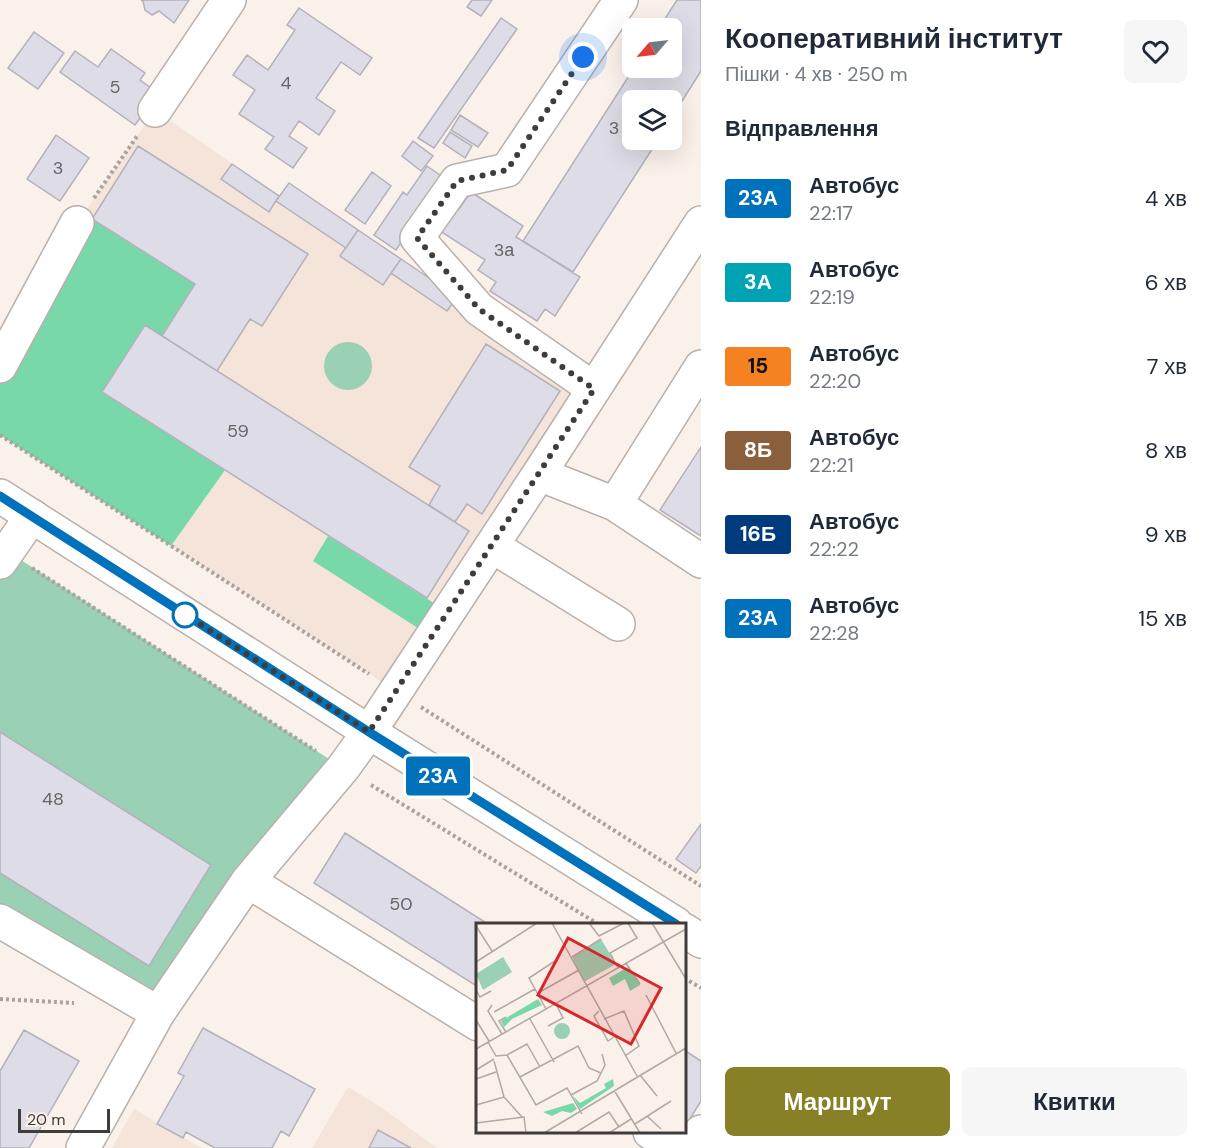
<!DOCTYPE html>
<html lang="uk">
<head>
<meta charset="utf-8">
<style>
  :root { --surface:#fff; --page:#f6f6f7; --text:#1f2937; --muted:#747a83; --accent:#878027 }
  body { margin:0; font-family:"DM Sans",sans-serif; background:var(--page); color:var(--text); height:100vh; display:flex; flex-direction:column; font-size:22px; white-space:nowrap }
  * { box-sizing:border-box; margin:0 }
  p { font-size:20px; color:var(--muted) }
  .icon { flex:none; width:33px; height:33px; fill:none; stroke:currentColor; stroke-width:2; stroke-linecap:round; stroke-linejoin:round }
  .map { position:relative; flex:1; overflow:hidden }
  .drawer { display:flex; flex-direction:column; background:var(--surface); width:510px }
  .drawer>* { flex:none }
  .badge { padding:0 12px; border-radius:4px; font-size:21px; line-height:39px }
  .needle { width:39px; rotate:242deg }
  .buttons { position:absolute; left:622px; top:18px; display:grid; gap:12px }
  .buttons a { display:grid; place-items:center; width:60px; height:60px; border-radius:9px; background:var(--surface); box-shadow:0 6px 24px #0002; font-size:30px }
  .scale { position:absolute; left:18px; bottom:15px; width:92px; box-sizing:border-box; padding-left:6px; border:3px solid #403c3a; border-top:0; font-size:16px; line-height:21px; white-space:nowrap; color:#403c3a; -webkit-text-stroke:4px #fbf1eb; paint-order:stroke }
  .you { position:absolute; width:30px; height:30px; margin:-15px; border:4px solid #fff; border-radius:50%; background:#1a73e8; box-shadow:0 0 0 9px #1a73e833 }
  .map>.badge { position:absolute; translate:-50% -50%; box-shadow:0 0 0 3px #fff }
  h2 { padding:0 24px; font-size:22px; line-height:54px }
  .round { display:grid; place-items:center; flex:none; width:63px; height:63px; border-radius:9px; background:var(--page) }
  .headline { display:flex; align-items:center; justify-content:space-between; height:102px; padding:0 24px }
  h1 { font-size:28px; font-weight:600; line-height:45px }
  .primary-button { display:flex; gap:12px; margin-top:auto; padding:12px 24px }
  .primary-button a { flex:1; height:69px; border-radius:9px; background:var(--accent); color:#fff; font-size:24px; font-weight:600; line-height:69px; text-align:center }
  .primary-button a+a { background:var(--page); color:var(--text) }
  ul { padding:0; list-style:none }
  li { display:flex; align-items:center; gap:18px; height:84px; padding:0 24px }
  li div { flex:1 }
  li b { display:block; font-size:22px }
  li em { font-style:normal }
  li .badge { min-width:66px; font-weight:700; text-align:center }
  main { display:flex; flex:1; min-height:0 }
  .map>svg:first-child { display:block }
</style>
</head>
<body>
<main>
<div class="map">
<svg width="701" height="1148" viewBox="0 0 701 1148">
  <rect width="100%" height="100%" fill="#fbf1eb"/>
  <path fill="#f4e4da" d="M155 110 279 196 289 183 594 389 396 691 0 435 77 223Z
    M348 1087 382 1108 437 1148H312Z
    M134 1109 201 1148H112Z"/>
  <path fill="#9ad1b4" d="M324 366a24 24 0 1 1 48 0a24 24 0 1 1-48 0Z
    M7 551 343 768 158 1013 0 921V561Z"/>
  <path fill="#79d8aa" d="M84 214 195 284 162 336 144 326 103 392 225 470 171 546 0 435V366Z
    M328 536 448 612 432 637 313 561Z"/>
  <path fill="#dedce6" stroke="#b3b1ba" stroke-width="1.5" d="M141 0H189L174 23 159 11 152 15 145 10 143 1Z
    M472 0H492L481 16 467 7Z
    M677 0H701V71L672 117V100H633V140H658L573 272 523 241 634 68H672V28H659Z
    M299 8 372 58 360 75 341 62 316 98 335 111 319 135 299 121 289 136 307 148 293 168 265 149 274 137 239 114 255 90 233 75 247 55 268 70 295 30 287 25Z
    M501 18 517 29 434 148 418 138Z
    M34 32 64 53 38 89 8 68Z
    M111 49 145 73 140 80 158 93 135 125 60 72 75 51 98 67Z
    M460 115 488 133 478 147 451 130Z
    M450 132 472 146 465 158 443 143Z
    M56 135 89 158 60 201 27 179Z
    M413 141 433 156 421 171 402 156Z
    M138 146 308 254 262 326 250 319 217 371 162 336 195 284 92 219Z
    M232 164 279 196 269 212 221 179Z
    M427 166 444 178 396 250 374 235 403 192 407 195Z
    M372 172 391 186 365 224 345 210Z
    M289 183 358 230 346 248 276 201Z
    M471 192 523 226 516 237 580 277 555 316 545 309 537 321 490 291 496 282 478 270 485 260 437 229 453 205 459 209Z
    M358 230 401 259 383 285 340 256Z
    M401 259 457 297 447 311 391 273Z
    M145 325 469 531 427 598 102 392Z
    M486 344 560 391 482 514 467 504 455 522 429 505 440 486 409 467Z
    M701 447V536L660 510Z
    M0 732 211 865 149 966 0 873Z
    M701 824V866L696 873 676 859Z
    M345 833 488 924H478V987L314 883Z
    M203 1028 315 1089 289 1136 281 1131 272 1148H215L186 1132 183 1138 157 1124 184 1076 178 1073Z
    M24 1030 79 1061 29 1148H0V1071Z
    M684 1050 701 1061V1101L688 1122 684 1120Z
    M378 1130 411 1148H369Z"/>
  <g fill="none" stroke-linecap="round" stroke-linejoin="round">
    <defs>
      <path id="minor" d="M155 110 229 0
        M0 366 77 223
        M594 389 479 309 417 238 457 181 507 170 621 0
        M539 474 615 504 701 367
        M615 504 701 561
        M492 546 618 624
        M0 562 32 516
        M248 881 478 1024
        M0 921 158 1013
        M650 1132 676 1148
        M83 1148 158 1013 248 881 343 768 369 732 539 474 701 223
        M691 1148 701 1132"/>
      <path id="major" d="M0 496 369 732 676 924
        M684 930 701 941"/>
    </defs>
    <use href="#minor" stroke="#b9b0ab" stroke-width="36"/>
    <use href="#major" stroke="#b9b0ab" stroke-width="36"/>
    <path stroke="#a9a29e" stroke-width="4" stroke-dasharray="3 3" stroke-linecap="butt" d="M94 198 138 135
      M0 435 369 674
      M32 568 316 751
      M421 707 701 886
      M371 785 598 924
      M684 978 701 988
      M0 999 74 1003"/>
    <use href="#minor" stroke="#fff" stroke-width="33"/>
    <use href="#major" stroke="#fff" stroke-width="33"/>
  </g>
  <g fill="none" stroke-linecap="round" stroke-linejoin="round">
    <defs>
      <path id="line" d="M0 496 369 732 676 924"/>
    </defs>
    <use href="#line" stroke="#fff" stroke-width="14"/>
    <use href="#line" stroke="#0072bc" stroke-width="9"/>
    <path stroke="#403c3a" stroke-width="6" stroke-dasharray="0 10.8" d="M185 615 184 614 369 732 594 389 479 309 417 238 457 181 507 170 583 57"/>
  </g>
  <circle fill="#fff" stroke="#0072bc" stroke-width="3" cx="185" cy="615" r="12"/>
  <g text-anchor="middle" stroke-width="4.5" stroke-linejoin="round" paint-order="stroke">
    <g font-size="18" fill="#686465">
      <text x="286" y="89">4</text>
      <text x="115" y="93">5</text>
      <text x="614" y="134">3</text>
      <text x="58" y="174">3</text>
      <text x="504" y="256">3а</text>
      <text x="238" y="437">59</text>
      <text x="53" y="805">48</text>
      <text x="401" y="910">50</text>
    </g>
  </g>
  <g transform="translate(476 923)">
    <rect width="210" height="210" fill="#fbf1eb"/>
    <path d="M125 16 140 41 108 59 96 34ZM27 34 36 49 7 67 0 51ZM78 108a8 8 0 1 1 16 0a8 8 0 1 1-16 0Z" fill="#9ad1b4"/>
    <path d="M152 44 164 62 154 68 149 56 137 63 133 55ZM62 76 66 82 36 96 28 104 25 98ZM137 156 138 163 104 186 97 173 104 180 130 165 128 161ZM97 180 101 186 95 190 86 188 76 193 67 189Z" fill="#79d8aa"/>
    <path fill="none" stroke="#b0a9a4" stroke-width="1.5" d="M76 0 161 153M113 0 123 13 148 0M176 0 210 56M0 3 16 28M96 34 125 16M0 39 61 0M150 40 164 61M142 45 134 30 161 15 152 0M0 67 4 74 15 68M62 70 103 47M170 72 200 130M16 82 12 88 26 111M70 86 53 55 79 38M123 88 118 93 132 118 138 114M18 89 59 66M30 94 23 98 30 109M54 96 78 139M128 96 148 88 163 123 149 133M0 97 13 118M72 103 87 95 80 81M12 119 20 133 31 132 60 182 91 165 106 191M0 126 210 6M31 132 51 121 64 144M18 138 28 174M0 147 18 136M164 152 181 173M44 154 102 123 113 145 125 150M0 156 20 149M138 167 164 210M95 172 121 158 129 142 126 131M0 182 28 174 46 194M171 193 185 206M0 200 48 194 50 210M159 201 195 178M68 210 210 125M99 210 133 189 143 204M133 210 155 196"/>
    <path fill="#d62828" fill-opacity="0.15" stroke="#d62828" stroke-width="3" d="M92 15 185 65 155 121 62 72Z"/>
    <rect width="210" height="210" fill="none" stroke="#403c3a" stroke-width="3"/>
  </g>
</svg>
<div class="buttons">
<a><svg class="needle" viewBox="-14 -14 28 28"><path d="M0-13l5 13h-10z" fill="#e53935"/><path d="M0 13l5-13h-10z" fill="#747a83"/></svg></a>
<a><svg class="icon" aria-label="layers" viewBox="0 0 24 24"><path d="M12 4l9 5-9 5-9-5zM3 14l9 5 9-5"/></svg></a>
</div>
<div class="scale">20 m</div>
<div class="you" style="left:583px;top:57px"></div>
<b class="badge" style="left:438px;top:776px;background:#0072bc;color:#fff">23А</b>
</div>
<section class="drawer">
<div class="headline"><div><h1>Кооперативний інститут</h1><p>Пішки · 4 хв · 250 m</p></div><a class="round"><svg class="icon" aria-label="heart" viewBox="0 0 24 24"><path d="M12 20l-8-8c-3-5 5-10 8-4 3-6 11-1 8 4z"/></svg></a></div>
<h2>Відправлення</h2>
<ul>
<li><span class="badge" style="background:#0072bc;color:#fff">23А</span><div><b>Автобус</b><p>22:17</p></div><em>4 хв</em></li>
<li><span class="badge" style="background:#00a3b4;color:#fff">3А</span><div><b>Автобус</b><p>22:19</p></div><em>6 хв</em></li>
<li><span class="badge" style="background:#f58220;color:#111">15</span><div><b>Автобус</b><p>22:20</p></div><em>7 хв</em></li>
<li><span class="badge" style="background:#8b5e3c;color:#fff">8Б</span><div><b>Автобус</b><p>22:21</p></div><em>8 хв</em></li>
<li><span class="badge" style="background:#003b80;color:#fff">16Б</span><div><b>Автобус</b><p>22:22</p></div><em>9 хв</em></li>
<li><span class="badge" style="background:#0072bc;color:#fff">23А</span><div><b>Автобус</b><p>22:28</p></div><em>15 хв</em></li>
</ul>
<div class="primary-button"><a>Маршрут</a><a>Квитки</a></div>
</section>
</main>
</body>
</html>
